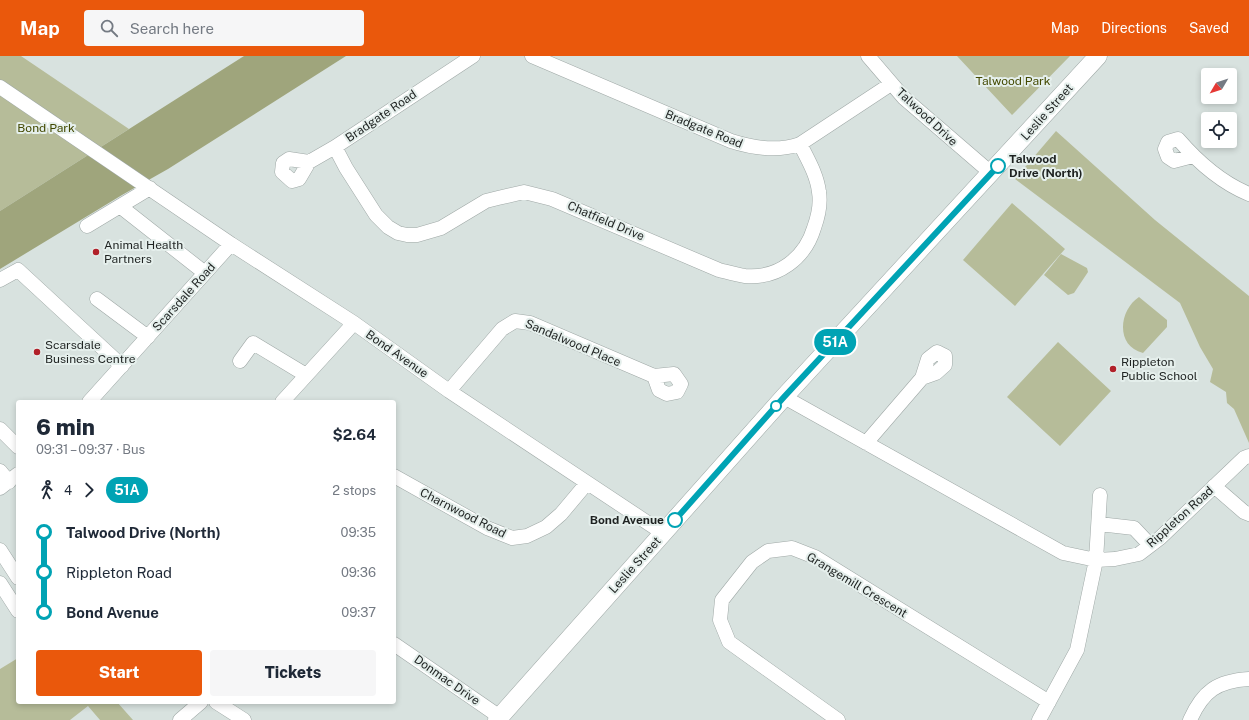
<!DOCTYPE html>
<html lang="en">
<head>
<meta charset="utf-8">
<style>
  :root { --surface:#fff; --page:#f6f6f7; --text:#1f2937; --muted:#747a83; --accent:#ea580c }
  body { margin:0; font-family:"Public Sans",sans-serif; background:var(--page); color:var(--text); height:100vh; display:flex; flex-direction:column; font-size:15px; white-space:nowrap }
  * { box-sizing:border-box; margin:0 }
  p { font-size:13px; color:var(--muted) }
  .icon { flex:none; width:22px; height:22px; fill:none; stroke:currentColor; stroke-width:2; stroke-linecap:round; stroke-linejoin:round }
  .map { position:relative; flex:1; overflow:hidden }
  .details { position:absolute; left:16px; top:344px; width:380px; height:304px; display:flex; flex-direction:column; background:var(--surface); border-radius:4px; box-shadow:0 2px 6px #0003 }
  .details>* { flex:none }
  .badge { padding:0 8px; border-radius:13px; font-size:14px; line-height:26px }
  .needle { width:26px; rotate:231deg }
  .buttons { position:absolute; left:1201px; top:12px; display:grid; gap:8px }
  .buttons a { display:grid; place-items:center; width:36px; height:36px; border-radius:4px; background:var(--surface); box-shadow:0 2px 6px #0003; font-size:20px }
  .map>.badge { position:absolute; translate:-50% -50%; box-shadow:0 0 0 2px #fff }
  .legs { display:flex; align-items:center; gap:6px; height:44px; padding:0 20px; font-size:13px }
  .legs p { margin-inline-start:auto }
  .overview { display:flex; align-items:center; justify-content:space-between; height:68px; padding:0 20px }
  h1 { font-size:22px; font-weight:800; line-height:30px }
  .action { display:flex; gap:8px; margin-top:auto; padding:8px 20px }
  .action a { flex:1; height:46px; border-radius:4px; background:var(--accent); color:#fff; font-size:16px; font-weight:800; line-height:46px; text-align:center }
  .action a+a { background:var(--page); color:var(--text) }
  ul { padding:0 20px; list-style:none }
  li { display:flex; align-items:center; gap:14px; height:40px; font-size:15px }
  li i { display:grid; place-items:center; width:6px; height:100%; margin:0 5px; background:currentColor }
  li i::after { content:''; width:10px; height:10px; margin:-5px; border:3px solid; border-radius:50%; background:var(--surface) }
  li p { margin-inline-start:auto }
  li:first-child i { background:linear-gradient(#0000 50%,currentColor 0) }
  li:last-child i { background:linear-gradient(currentColor 50%,#0000 0) }
  header { display:flex; align-items:center; gap:24px; box-sizing:border-box; height:56px; padding:0 20px; background:var(--accent); color:#fff }
  header strong { font-size:19px }
  nav { display:flex; gap:22px; margin-inline-start:auto; font-size:14px }
  .search { width:280px; height:36px; background:var(--page); display:flex; align-items:center; gap:10px; box-sizing:border-box; padding:0 14px; border-radius:4px; color:var(--muted); font-size:15px }
  .map>svg:first-child { display:block }
</style>
</head>
<body>
<header>
<strong>Map</strong>
<div class="search"><svg class="icon" aria-label="search" viewBox="0 0 24 24"><circle cx="10" cy="10" r="6"/><path d="M15 15l6 6"/></svg>Search here</div>
<nav><a>Map</a><a>Directions</a><a>Saved</a></nav>
</header>
<div class="map">
<svg width="1249" height="664" viewBox="0 0 1249 664">
  <rect width="100%" height="100%" fill="#d8e2df"/>
  <path fill="#b6bc99" d="M0 0H21L129 73 0 155Z
    M957 0H1070L1012 59Z
    M1056 75 1155 164 1249 240V387L1234 353 1227 347 1226 336 1210 326 1213 313 1200 291 1180 247 1015 123Z
    M1012 147 1065 193 1015 250 963 204Z
    M1061 198 1087 212 1088 216 1074 237 1068 239 1044 219Z
    M1139 241 1167 264V271L1143 297C1115 290 1119 254 1139 241Z
    M1058 286 1111 335 1060 390 1007 341Z
    M18 602V646H117L133 664H100L88 650 70 664H0V613Z"/>
  <path fill="#9fa57c" d="M244 0H346L168 113 122 139 0 213V155Z"/>
  <g fill="none" stroke-linecap="round" stroke-linejoin="round">
    <defs>
      <path id="minor" d="M532 0 731 85C753 92 777 96 800 88L891 28
        M868 0 904 42 991 117
        M0 31 231 188 354 267 449 335 663 477
        M335 91 346 112 376 159 388 171 398 177 407 179H417L441 172 486 145 498 142 524 136 552 143 719 214C727 216 737 219 745 220 778 223 805 202 814 172 818 161 821 148 819 136 817 119 808 104 800 88
        M1193 100 1174 105 1168 101 1165 93 1168 86 1178 83C1197 105 1222 127 1249 138
        M309 106 299 123 292 125 282 116 283 107 289 103 309 106 335 91 473 0
        M121 151 205 217
        M87 170 150 132
        M0 224 18 214 122 310
        M97 243 148 281
        M240 305 253 287 306 319
        M449 335 502 273 515 265 530 267 654 320 659 334 667 338 677 336 681 328 674 318 654 320
        M784 341 1063 497 1096 504 1115 503 1139 498 1160 482 1244 402 1249 400
        M89 346 231 188
        M282 346 354 267
        M0 373 18 391
        M866 387 922 322 936 317 945 309V300L937 296 928 303 922 322
        M0 415 9 426
        M394 420 487 472 512 482 527 480 546 471 561 458 587 427
        M1214 430 1244 456 1249 458
        M0 432 18 418
        M1099 468 1134 472 1150 489
        M0 494 18 522
        M0 527 18 555
        M394 588 500 661
        M216 646 244 664
        M180 664 201 646
        M838 664 729 586 720 564 722 544 752 506 768 495 792 492 815 501 1049 646
        M1039 664 1077 594 1096 504 1100 439
        M1190 664C1203 635 1217 625 1249 623"/>
      <path id="major" d="M497 664 784 341 1098 0"/>
    </defs>
    <use href="#minor" stroke="#9fa8a6" stroke-width="15"/>
    <use href="#major" stroke="#9fa8a6" stroke-width="19"/>
    <use href="#minor" stroke="#fff" stroke-width="14"/>
    <use href="#major" stroke="#fff" stroke-width="18"/>
  </g>
  <g fill="none" stroke-linecap="round" stroke-linejoin="round">
    <defs>
      <path id="line-1" d="M675 464 784 341 998 110"/>
    </defs>
    <use href="#line-1" stroke="#fff" stroke-width="9"/>
    <use href="#line-1" stroke="#00a3b4" stroke-width="6"/>
  </g>
  <g fill="#fff" stroke="#00a3b4" stroke-width="2">
    <circle cx="998" cy="110" r="7"/>
    <circle cx="776" cy="350" r="5"/>
    <circle cx="675" cy="464" r="7"/>
  </g>
  <g fill="#b12029" stroke="#e5efec" stroke-width="1.5">
    <circle cx="96" cy="196" r="4"/>
    <circle cx="37" cy="296" r="4"/>
    <circle cx="1113" cy="313" r="4"/>
  </g>
  <g text-anchor="middle" stroke-width="4" stroke-linejoin="round" paint-order="stroke">
    <g font-size="12" fill="#434901" stroke="#e5efec">
      <text x="1013" y="29">Talwood Park</text>
      <text x="46" y="76">Bond Park</text>
    </g>
    <g font-size="12" fill="#1e2221" stroke="#e5efec">
      <text transform="translate(1047 56) rotate(-48)" y="4">Leslie Street</text>
      <text transform="translate(381 60) rotate(-34)" y="4">Bradgate Road</text>
      <text transform="translate(927 61) rotate(43)" y="4">Talwood Drive</text>
      <text transform="translate(704 73) rotate(22)" y="4">Bradgate Road</text>
      <text transform="translate(606 165) rotate(23)" y="4">Chatfield Drive</text>
      <text transform="translate(184 241) rotate(-48)" y="4">Scarsdale Road</text>
      <text transform="translate(573 287) rotate(23)" y="4">Sandalwood Place</text>
      <text transform="translate(397 298) rotate(35)" y="4">Bond Avenue</text>
      <text transform="translate(463 457) rotate(27)" y="4">Charnwood Road</text>
      <text transform="translate(1180 461) rotate(-42)" y="4">Rippleton Road</text>
      <text transform="translate(635 509) rotate(-48)" y="4">Leslie Street</text>
      <text transform="translate(857 529) rotate(31)" y="4">Grangemill Crescent</text>
      <text transform="translate(447 624) rotate(35)" y="4">Donmac Drive</text>
    </g>
    <g font-size="12" font-weight="bold" fill="#1e2221" stroke="#e5efec" text-anchor="start">
      <text x="1009" y="107">Talwood<tspan x="1009" dy="14">Drive (North)</tspan></text>
      <text x="664" y="468" text-anchor="end">Bond Avenue</text>
    </g>
    <g font-size="12" fill="#1e2221" stroke="#e5efec" text-anchor="start">
      <text x="104" y="193">Animal Health<tspan x="104" dy="14">Partners</tspan></text>
      <text x="45" y="293">Scarsdale<tspan x="45" dy="14">Business Centre</tspan></text>
      <text x="1121" y="310">Rippleton<tspan x="1121" dy="14">Public School</tspan></text>
    </g>
  </g>
</svg>
<div class="buttons">
<a><svg class="needle" viewBox="-14 -14 28 28"><path d="M0-13l5 13h-10z" fill="#e53935"/><path d="M0 13l5-13h-10z" fill="#747a83"/></svg></a>
<a><svg class="icon" aria-label="locate" viewBox="0 0 24 24"><circle cx="12" cy="12" r="6"/><path d="M12 2v4M12 18v4M2 12h4M18 12h4"/></svg></a>
</div>
<b class="badge" style="left:835px;top:286px;background:#00a3b4;color:#fff">51A</b>
<section class="details">
<div class="overview"><div><h1>6 min</h1><p>09:31 – 09:37 · Bus</p></div><b>$2.64</b></div>
<div class="legs"><svg class="icon" aria-label="walk" viewBox="0 0 24 24"><circle cx="13" cy="4" r="2"/><path d="M13 8l-2 6 4 7M11 14l-3 7M7 12l3-4h3l4 4"/></svg>4<svg class="icon" aria-label="forward" viewBox="0 0 24 24"><path d="M9 5l7 7-7 7"/></svg><b class="badge" style="background:#00a3b4;color:#fff">51A</b><p>2 stops</p></div>
<ul>
<li><i style="color:#00a3b4"></i><b>Talwood Drive (North)</b><p>09:35</p></li>
<li><i style="color:#00a3b4"></i><span>Rippleton Road</span><p>09:36</p></li>
<li><i style="color:#00a3b4"></i><b>Bond Avenue</b><p>09:37</p></li>
</ul>
<div class="action"><a>Start</a><a>Tickets</a></div>
</section>
</div>
</body>
</html>
